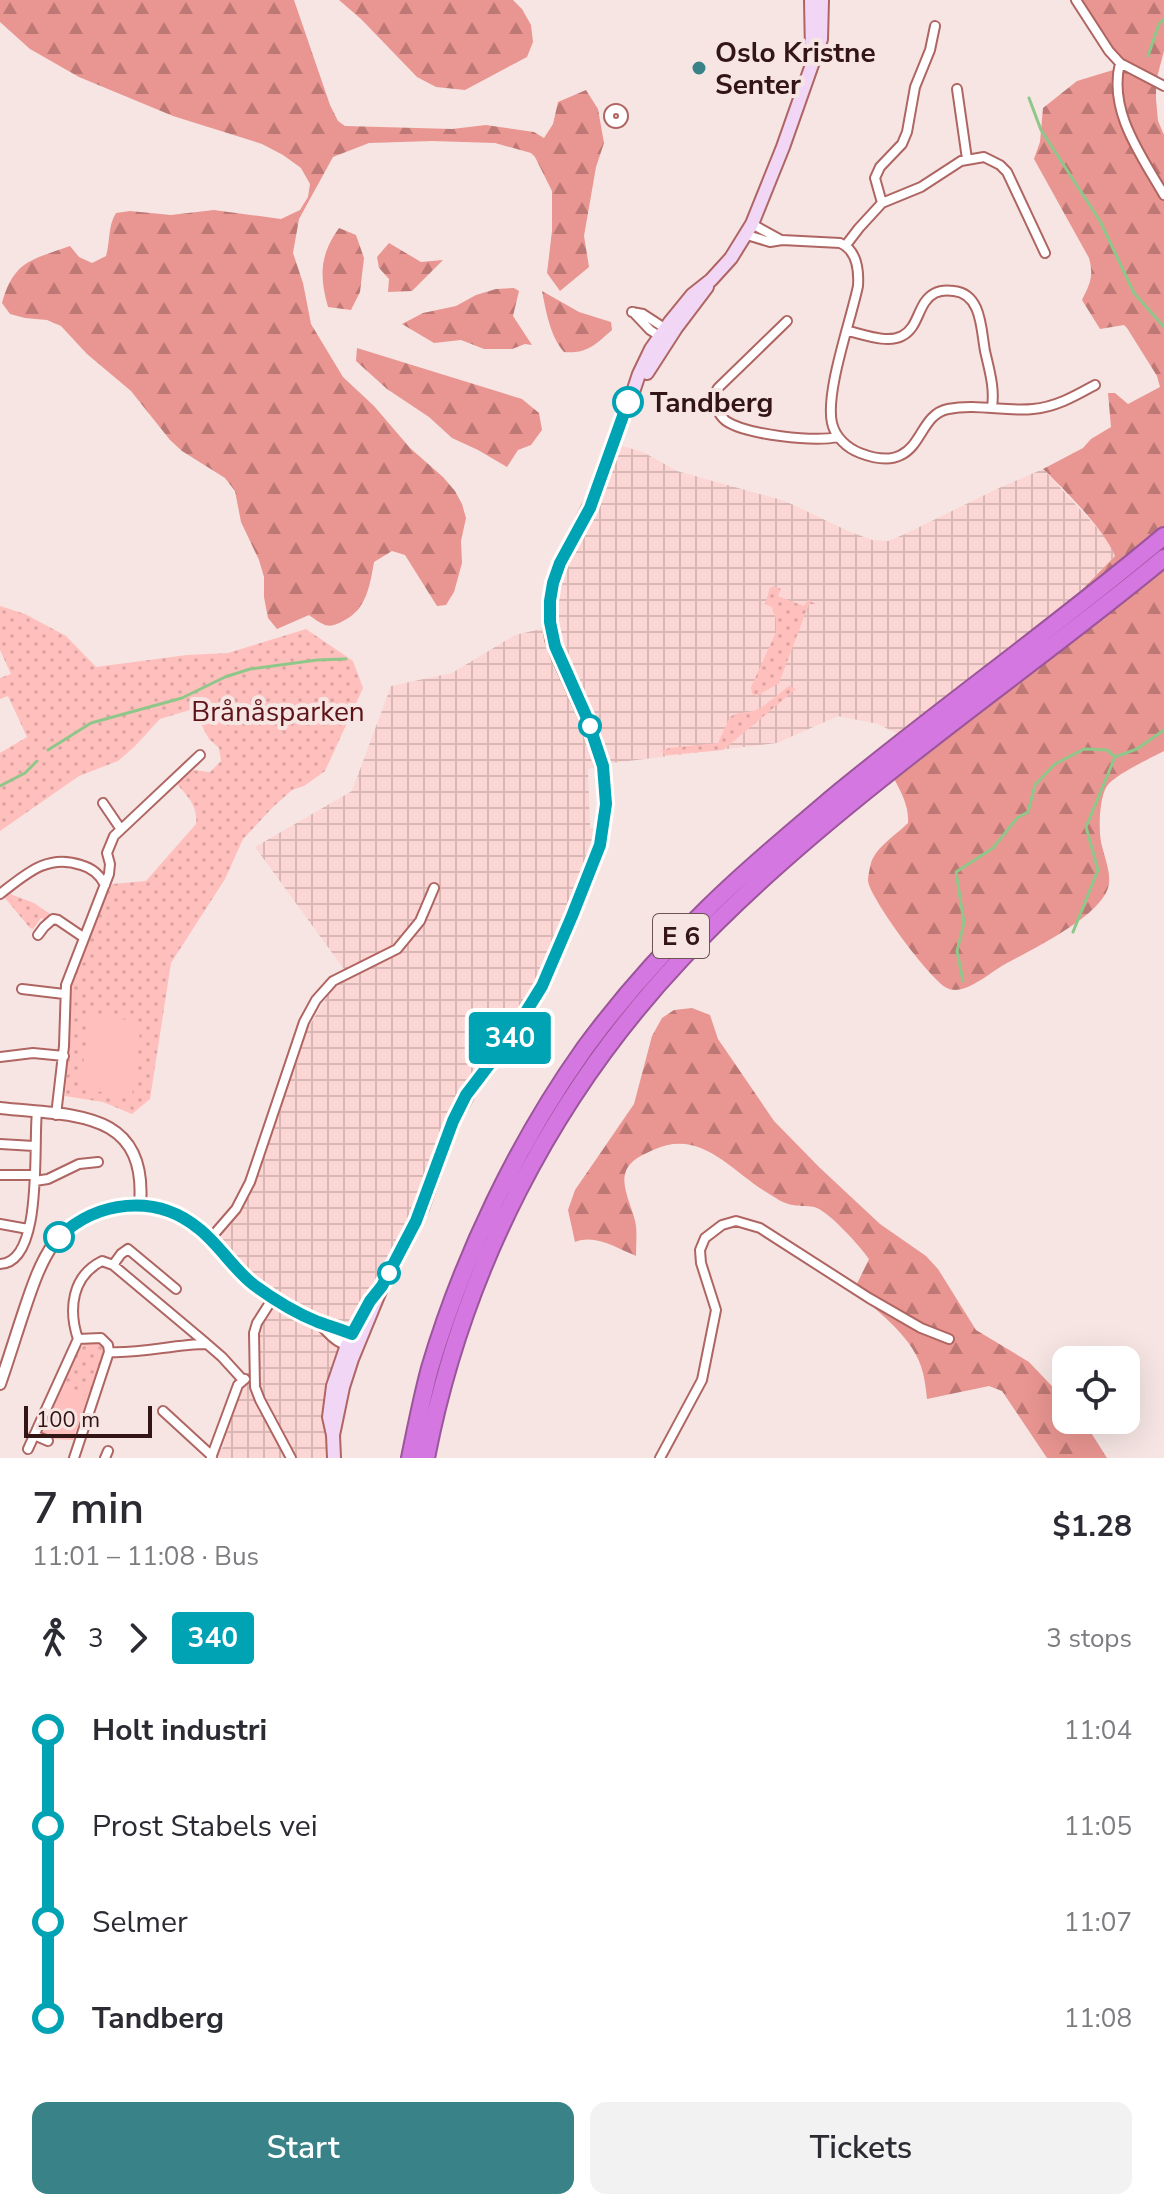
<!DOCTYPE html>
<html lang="en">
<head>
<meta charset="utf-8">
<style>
  :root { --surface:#fff; --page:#f2f2f3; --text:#2b2b33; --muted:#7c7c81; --accent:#398287 }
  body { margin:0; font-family:"Nunito Sans",sans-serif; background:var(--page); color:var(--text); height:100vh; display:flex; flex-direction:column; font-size:30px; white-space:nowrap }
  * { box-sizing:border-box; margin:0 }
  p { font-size:26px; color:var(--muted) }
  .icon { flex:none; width:44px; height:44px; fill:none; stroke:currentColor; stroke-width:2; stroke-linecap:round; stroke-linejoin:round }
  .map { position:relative; height:1458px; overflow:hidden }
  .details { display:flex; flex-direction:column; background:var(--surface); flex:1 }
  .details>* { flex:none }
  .badge { padding:0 16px; border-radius:6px; font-size:28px; line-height:52px }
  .controls { position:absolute; left:1052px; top:1346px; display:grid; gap:16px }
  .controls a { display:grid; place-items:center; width:88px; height:88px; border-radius:16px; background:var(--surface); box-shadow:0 8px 32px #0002; font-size:40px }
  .scale { position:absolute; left:24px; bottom:20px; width:128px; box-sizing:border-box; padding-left:8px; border:4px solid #321514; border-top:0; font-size:22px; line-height:28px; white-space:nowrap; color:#321514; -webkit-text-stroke:6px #f6e5e3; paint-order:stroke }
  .map>.badge { position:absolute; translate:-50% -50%; box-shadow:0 0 0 4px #fff }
  .legs { display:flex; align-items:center; gap:12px; height:88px; padding:0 32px; font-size:26px }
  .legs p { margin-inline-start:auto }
  .summary { display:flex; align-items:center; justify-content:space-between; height:136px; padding:0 32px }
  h1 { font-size:44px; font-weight:600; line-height:60px }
  .primary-button { display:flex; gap:16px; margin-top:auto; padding:16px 32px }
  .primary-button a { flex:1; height:92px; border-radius:16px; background:var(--accent); color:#fff; font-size:32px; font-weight:600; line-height:92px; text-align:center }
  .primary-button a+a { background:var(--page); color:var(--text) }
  ul { padding:0 32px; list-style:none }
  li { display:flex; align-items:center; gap:28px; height:96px; font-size:30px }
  li i { display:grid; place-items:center; width:12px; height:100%; margin:0 10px; background:currentColor }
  li i::after { content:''; width:20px; height:20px; margin:-10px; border:6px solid; border-radius:50%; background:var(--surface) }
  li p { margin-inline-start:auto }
  li:first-child i { background:linear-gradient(#0000 50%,currentColor 0) }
  li:last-child i { background:linear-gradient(currentColor 50%,#0000 0) }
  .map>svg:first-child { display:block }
</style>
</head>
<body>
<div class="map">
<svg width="1164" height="1458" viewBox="0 0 1164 1458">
  <defs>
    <pattern id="industrial-grid" width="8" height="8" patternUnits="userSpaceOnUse" patternTransform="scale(2)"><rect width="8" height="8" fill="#fcd6d4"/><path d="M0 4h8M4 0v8" fill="none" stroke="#d8b7b5"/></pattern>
    <pattern id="forest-firs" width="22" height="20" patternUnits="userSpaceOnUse" patternTransform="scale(2)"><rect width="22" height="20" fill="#e99591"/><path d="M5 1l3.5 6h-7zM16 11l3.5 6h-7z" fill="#bd7875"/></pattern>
    <pattern id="park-dots" width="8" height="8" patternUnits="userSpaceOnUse" patternTransform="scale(2)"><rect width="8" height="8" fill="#ffbfbc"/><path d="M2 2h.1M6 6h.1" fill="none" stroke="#dba3a1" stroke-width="1.8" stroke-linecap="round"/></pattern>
  </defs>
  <rect width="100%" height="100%" fill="#f6e5e3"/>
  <path fill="url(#industrial-grid)" d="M609 442 643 452 677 471 785 501 848 531 872 540 888 541 905 534 999 488 1043 469 1099 530 1110 544 1115 556 1077 595 898 734 878 724 838 716 777 743 612 763 588 769 590 828 605 827 541 991 463 1098 421 1207 353 1333 336 1458H214L223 1447 240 1385 256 1362 257 1325 269 1294 213 1243 249 1179 294 1051 333 987 349 976 255 847 352 791 391 686 452 673 515 635 550 627 549 599Z"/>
  <path fill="url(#forest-firs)" d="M0 0H294L330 105 338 121 345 126 452 129 486 125 534 132 544 138 553 124 558 102 586 90 598 109 604 143 596 167 584 236 589 267 560 291 547 273 552 231V191L535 157 531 153 495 143 432 141 369 143 333 157 299 219 293 253 303 283 311 324 343 377 374 406 410 448 443 477 455 491 462 504 466 518 461 541 462 563 454 592 446 605 437 606 405 555 392 551 374 562C370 584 367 610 343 621 337 624 332 627 325 625 320 623 313 618 309 615L277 629 268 618 264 597V577L259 560 241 522 235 491 225 478 182 451 170 440 131 391 87 354 61 326 47 320 25 318 10 314 2 303C14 260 32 260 70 246L79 257 92 263 106 256C110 242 108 225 116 213L130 211 171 215 214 210 281 219 300 210 308 197 310 184 301 168 283 155 262 144 173 116 79 77 30 49 0 22Z
    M339 0H513L522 9 531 25 533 42 527 57 465 90 436 87 417 77 361 19Z
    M1081 0H1164V51L1156 81V99L1158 121 1164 135V751C1151 758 1114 775 1107 786 1099 798 1098 832 1102 846 1105 859 1112 875 1108 888 1099 917 1033 949 1007 963 994 970 983 980 970 986 963 989 955 992 947 988 930 980 870 898 868 881 868 876 870 867 871 863 876 847 897 834 908 823 910 796 888 776 882 750L894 737 1077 595 1115 556C1104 529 1065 490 1043 469L1083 448 1091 439 1111 427 1108 393H1115L1128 404 1160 387 1157 376 1127 328 1124 325 1100 329 1082 300C1090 284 1094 276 1089 258L1034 159 1040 142 1043 108 1077 81 1123 67 1087 12Z
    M339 228 356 235 364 258 360 292 351 310 328 307C319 275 320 255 339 228Z
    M389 243 421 262 443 260 412 291 388 292 389 279 379 268 377 257Z
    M514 288 519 291 513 316 532 345 525 344 512 349H484L461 340 434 343 402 324 423 313 456 306 476 295 496 289Z
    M542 291 579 312 611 322 612 330C595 345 587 354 564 352 550 336 546 311 542 291Z
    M357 348 522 399 539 413 542 430 531 445 518 450 507 467 478 450 452 438 429 417 387 389 356 361Z
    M692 1008 710 1015 718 1039 774 1121 819 1167 880 1224 926 1256 938 1269 976 1330 1029 1362 1066 1401V1420H1083L1107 1458H1047L1002 1391 989 1386 927 1399C926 1390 925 1381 923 1373 915 1338 879 1313 854 1290L869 1259C859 1245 832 1215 817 1208 809 1205 801 1207 793 1205 785 1204 777 1199 771 1195 732 1173 702 1127 653 1150 643 1155 634 1158 628 1167 617 1183 634 1208 636 1226 637 1236 636 1246 636 1256 616 1248 596 1234 575 1242L568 1210 575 1190 634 1104 652 1036 662 1018 674 1010Z"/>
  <path fill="url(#park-dots)" d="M773 586 781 589 778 596 804 606 808 600 816 604H809L779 683 757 696 752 694 751 687 776 632V619L772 607 765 604 770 588Z
    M0 606 25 614 66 636 96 667 187 655 228 653 306 629 353 661 363 688 325 771 304 786 292 790 273 807 243 839 225 879 171 963 150 1099 132 1114 103 1102 65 1096 68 1055 67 990 75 967 112 884 146 881 196 824C198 806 188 797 177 784L193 770 210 772 221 761 219 748 209 739 193 709 160 719 134 747 118 761 79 776 0 831V753L27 737 8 696 0 699V678L11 674 0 650Z
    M789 686 796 689 723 750 666 755 661 751 669 748 718 743 730 717 735 714 753 711 761 708Z
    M10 894 34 903 50 914 45 920 41 918 33 929 30 928 5 898Z
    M88 1341 96 1342 105 1350 92 1398 62 1387 77 1351Z"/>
  <path fill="#ffbfbc" d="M90 1014 141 1022 132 1096 80 1089Z
    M62 1387 88 1396 73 1440 52 1439 42 1433Z"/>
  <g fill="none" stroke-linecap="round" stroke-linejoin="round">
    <path stroke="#8fc78a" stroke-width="3" d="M1148 56 1159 24 1164 19
      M1029 98 1041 130 1100 221 1134 293 1164 327
      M48 750 91 723 182 698 225 677 250 669 317 660 346 659
      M1115 757 1137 749 1164 730
      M0 786 25 773 37 761
      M1073 932 1098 870 1086 827 1115 757
      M963 981 957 951 964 923 956 872 993 848 1017 818 1028 812 1035 785 1055 764 1084 749 1107 750 1115 757"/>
    <defs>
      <path id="minor" d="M1076 0 1109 51 1120 63 1164 86
        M1120 63C1108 111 1141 155 1164 195
        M957 89 967 159
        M609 116a7 7 0 1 1 14 0a7 7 0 1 1-14 0Z
        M882 203 875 178 880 167 902 144 907 132 915 87 930 50 935 26
        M752 224 781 240
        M747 235 770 242 782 240 840 243C857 250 859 270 858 286 851 320 825 392 832 423 835 437 847 448 860 453 873 458 888 462 901 455 922 445 923 414 948 409 977 403 1005 412 1033 409 1056 407 1075 396 1095 385
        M846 245 859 228 882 203 921 187 961 161 984 157 1000 165 1007 172 1045 253
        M632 312 643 314 666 329
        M633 312 650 330 661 337
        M787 321 718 388C714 395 713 399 716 406 718 412 721 417 726 421 747 435 814 442 838 437
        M848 331C863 334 887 344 902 336 920 327 917 302 935 293 941 290 948 290 954 291 982 294 981 330 985 351 989 369 995 388 992 407
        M103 803 120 828
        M0 894C25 875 47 853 81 865 92 868 100 875 105 885
        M38 935 44 927 53 919 58 920 83 937
        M22 989 64 994
        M0 1057 33 1053 64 1056
        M56 1115 64 1046 66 985 109 874 110 864 107 853 114 836 200 755
        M0 1144 34 1146
        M0 1175H35
        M35 1181 48 1179 79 1164 98 1162
        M0 1224 28 1229
        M210 1239 236 1209 250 1182 304 1022 316 1000 333 981 397 949 420 921 434 888
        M0 1264C44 1263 33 1143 37 1112
        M113 1265 121 1254 128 1249 176 1289
        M273 1298 257 1323 254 1333 255 1387 260 1400 291 1458
        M78 1339C68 1309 72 1276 102 1261L113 1265 206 1343
        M163 1411 212 1456
        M34 1435 48 1441
        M28 1449 78 1339 101 1338 108 1345 109 1352C142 1354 174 1344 207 1344L222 1357 243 1380
        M74 1458 109 1352
        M105 1458 108 1451
        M211 1458 238 1385 245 1379
        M660 1458 702 1380 716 1310 701 1263 700 1250 705 1238 722 1225 736 1221 760 1228 869 1298 921 1328 949 1339"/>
      <path id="tertiary" d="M0 1108C71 1116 148 1108 140 1205
        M0 1384C8 1361 15 1338 23 1314 40 1263 55 1215 117 1207 142 1203 166 1207 188 1220 216 1237 231 1269 258 1288 273 1298 289 1308 305 1316 322 1325 349 1325 358 1343 341 1348 331 1335 320 1323"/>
      <path id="secondary" d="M811 0 812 52
        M647 373 676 328 707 287
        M333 1435 343 1387 352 1359 382 1286 422 1208 453 1121 473 1085 511 1036 542 986 561 943 600 845 606 804 604 774 594 736 558 656 552 639 550 622V601L556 573 593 499 617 431 633 392 639 374 651 349 670 322 692 295 711 280 731 258 752 224 783 147 821 39 822 0
        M334 1458 333 1435 329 1417 333 1386 347 1345 366 1308"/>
      <path id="motorway" d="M410 1458C416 1428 422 1398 430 1368 463 1257 518 1142 585 1048 621 999 663 952 707 909 746 870 789 835 831 799 940 709 1056 627 1164 536
        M426 1458C462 1272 551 1097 681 959 741 894 809 836 878 781 972 705 1071 635 1164 558"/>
    </defs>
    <use href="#minor" stroke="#af6562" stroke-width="12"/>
    <use href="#tertiary" stroke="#af6562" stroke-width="14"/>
    <use href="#secondary" stroke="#af6562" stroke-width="16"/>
    <use href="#motorway" stroke="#9b5599" stroke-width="20"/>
    <use href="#minor" stroke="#fff" stroke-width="8"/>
    <use href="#tertiary" stroke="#fff" stroke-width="10"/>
    <use href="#secondary" stroke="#f2d6f6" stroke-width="12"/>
    <use href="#motorway" stroke="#d477e1" stroke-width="16"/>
  </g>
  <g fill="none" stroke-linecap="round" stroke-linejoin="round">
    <defs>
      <path id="line-1" d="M59 1237C97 1201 155 1193 198 1228 219 1244 233 1269 254 1285 273 1299 296 1313 318 1322 329 1326 340 1329 352 1334L370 1301 382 1286 416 1221 453 1121 466 1095 511 1036 542 986 572 916 600 845 606 804 603 766 587 718 555 646 550 622V601L553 583 560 563 590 508 628 402"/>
    </defs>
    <use href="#line-1" stroke="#fff" stroke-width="18"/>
    <use href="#line-1" stroke="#00a3b4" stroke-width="12"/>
  </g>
  <circle fill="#398287" stroke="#f6e5e3" stroke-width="3" cx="699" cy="68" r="8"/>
  <g fill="#fff" stroke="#00a3b4" stroke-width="4">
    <circle cx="628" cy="402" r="14"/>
    <circle cx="590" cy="726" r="10"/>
    <circle cx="59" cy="1237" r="14"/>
    <circle cx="389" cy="1273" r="10"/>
  </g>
  <g text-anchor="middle" stroke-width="8" stroke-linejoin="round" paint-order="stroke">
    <rect fill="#f6e5e3" stroke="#6d5352" stroke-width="2" x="653" y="914" width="56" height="44" rx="6"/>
    <g font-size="26" font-weight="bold" fill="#321514">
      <text x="681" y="945">E 6</text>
    </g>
    <g font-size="28" font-weight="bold" fill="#321514" stroke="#f6e5e3" text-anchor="start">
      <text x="715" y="62">Oslo Kristne<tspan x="715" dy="32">Senter</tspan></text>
    </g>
    <g font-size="28" font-weight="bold" fill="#321514" stroke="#f6e5e3" text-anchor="start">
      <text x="650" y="412">Tandberg</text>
    </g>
    <g font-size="28" fill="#5d1317" stroke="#f6e5e3">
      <text x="278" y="721">Brånåsparken</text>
    </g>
  </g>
</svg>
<div class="controls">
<a><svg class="icon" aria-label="locate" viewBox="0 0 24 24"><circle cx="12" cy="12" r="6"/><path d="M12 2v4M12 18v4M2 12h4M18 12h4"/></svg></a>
</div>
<div class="scale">100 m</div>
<b class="badge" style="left:510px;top:1038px;background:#00a3b4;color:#fff">340</b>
</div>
<section class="details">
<div class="summary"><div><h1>7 min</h1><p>11:01 – 11:08 · Bus</p></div><b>$1.28</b></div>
<div class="legs"><svg class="icon" aria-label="walk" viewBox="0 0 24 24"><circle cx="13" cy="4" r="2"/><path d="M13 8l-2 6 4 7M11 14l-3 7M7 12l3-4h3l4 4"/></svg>3<svg class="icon" aria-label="forward" viewBox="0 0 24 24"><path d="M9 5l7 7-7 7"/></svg><b class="badge" style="background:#00a3b4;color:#fff">340</b><p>3 stops</p></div>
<ul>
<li><i style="color:#00a3b4"></i><b>Holt industri</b><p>11:04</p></li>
<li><i style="color:#00a3b4"></i><span>Prost Stabels vei</span><p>11:05</p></li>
<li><i style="color:#00a3b4"></i><span>Selmer</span><p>11:07</p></li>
<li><i style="color:#00a3b4"></i><b>Tandberg</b><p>11:08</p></li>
</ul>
<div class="primary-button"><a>Start</a><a>Tickets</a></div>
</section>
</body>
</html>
